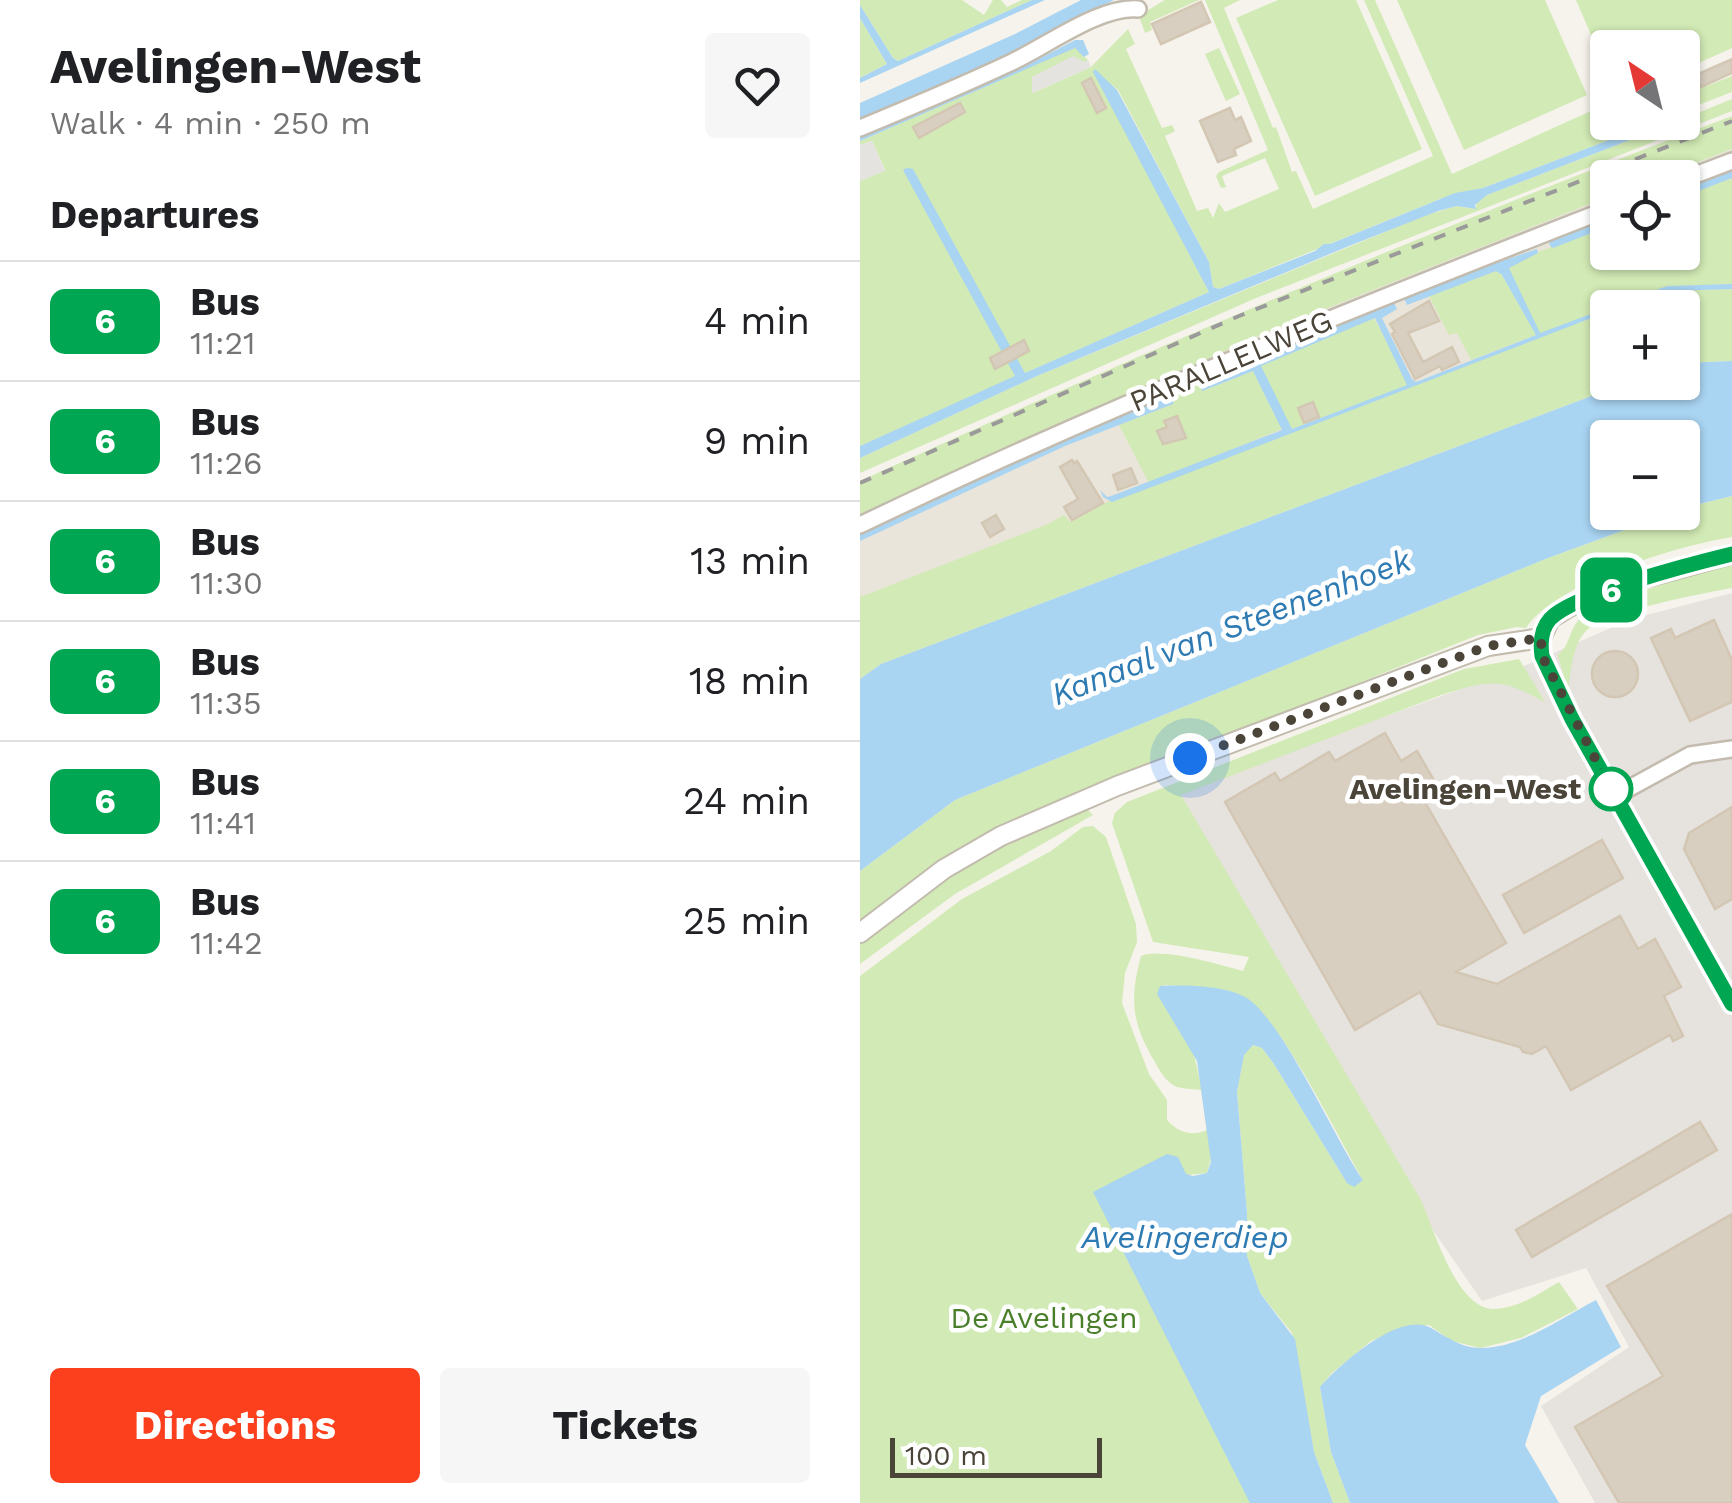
<!DOCTYPE html>
<html lang="en">
<head>
<meta charset="utf-8">
<style>
  :root { --surface:#fff; --page:#f6f6f6; --text:#202124; --muted:#757577; --line:#e0e0e0; --accent:#fc3f1d }
  body { margin:0; font-family:"Work Sans",sans-serif; background:var(--page); color:var(--text); height:100vh; display:flex; flex-direction:column; font-size:38px; white-space:nowrap }
  * { box-sizing:border-box; margin:0 }
  p { font-size:32px; color:var(--muted) }
  .icon { flex:none; width:55px; height:55px; fill:none; stroke:currentColor; stroke-width:2; stroke-linecap:round; stroke-linejoin:round }
  .map { position:relative; flex:1; overflow:hidden }
  .details { display:flex; flex-direction:column; background:var(--surface); width:860px }
  .details>* { flex:none }
  .badge { padding:0 20px; border-radius:15px; font-size:35px; line-height:65px }
  .needle { width:65px; rotate:325deg }
  .tools { position:absolute; left:730px; top:30px; display:grid; gap:20px }
  .tools a { display:grid; place-items:center; width:110px; height:110px; border-radius:10px; background:var(--surface); box-shadow:0 2px 8px #0004; font-size:50px }
  .scale { position:absolute; left:30px; bottom:25px; width:212px; box-sizing:border-box; padding-left:10px; border:5px solid #4b4439; border-top:0; font-size:28px; line-height:35px; white-space:nowrap; color:#4b4439; -webkit-text-stroke:8px #fff; paint-order:stroke }
  .you { position:absolute; width:50px; height:50px; margin:-25px; border:8px solid #fff; border-radius:50%; background:#1a73e8; box-shadow:0 0 0 15px #1a73e833 }
  .map>.badge { position:absolute; translate:-50% -50%; box-shadow:0 0 0 5px #fff }
  h2 { padding:0 50px; font-size:38px; line-height:90px }
  .round { display:grid; place-items:center; flex:none; width:105px; height:105px; border-radius:10px; background:var(--page) }
  .headline { display:flex; align-items:center; justify-content:space-between; height:170px; padding:0 50px }
  h1 { font-size:48px; font-weight:700; line-height:75px }
  .cta { display:flex; gap:20px; margin-top:auto; padding:20px 50px }
  .cta a { flex:1; height:115px; border-radius:10px; background:var(--accent); color:#fff; font-size:40px; font-weight:700; line-height:115px; text-align:center }
  .cta a+a { background:var(--page); color:var(--text) }
  ul { padding:0; list-style:none }
  li { display:flex; align-items:center; gap:30px; height:120px; padding:0 50px; border-top:2px solid var(--line) }
  li div { flex:1 }
  li b { display:block; font-size:38px }
  li em { font-style:normal }
  li .badge { min-width:110px; font-weight:700; text-align:center }
  main { display:flex; flex:1; min-height:0 }
  .map>svg:first-child { display:block }
</style>
</head>
<body>
<main>
<section class="details">
<div class="headline"><div><h1>Avelingen-West</h1><p>Walk · 4 min · 250 m</p></div><a class="round"><svg class="icon" aria-label="heart" viewBox="0 0 24 24"><path d="M12 20l-8-8c-3-5 5-10 8-4 3-6 11-1 8 4z"/></svg></a></div>
<h2>Departures</h2>
<ul>
<li><span class="badge" style="background:#00a651;color:#fff">6</span><div><b>Bus</b><p>11:21</p></div><em>4 min</em></li>
<li><span class="badge" style="background:#00a651;color:#fff">6</span><div><b>Bus</b><p>11:26</p></div><em>9 min</em></li>
<li><span class="badge" style="background:#00a651;color:#fff">6</span><div><b>Bus</b><p>11:30</p></div><em>13 min</em></li>
<li><span class="badge" style="background:#00a651;color:#fff">6</span><div><b>Bus</b><p>11:35</p></div><em>18 min</em></li>
<li><span class="badge" style="background:#00a651;color:#fff">6</span><div><b>Bus</b><p>11:41</p></div><em>24 min</em></li>
<li><span class="badge" style="background:#00a651;color:#fff">6</span><div><b>Bus</b><p>11:42</p></div><em>25 min</em></li>
</ul>
<div class="cta"><a>Directions</a><a>Tickets</a></div>
</section>
<div class="map">
<svg width="872" height="1503" viewBox="0 0 872 1503">
  <rect width="100%" height="100%" fill="#f6f3ec"/>
  <path fill="#eae5da" d="M872 138V303L748 308 747 325 0 620V503L747 187 748 252H822V178L772 177Z"/>
  <path fill="#e6e2dd" d="M872 593V1503H735L681 1406 769 1347 726 1268 622 1301 541 1184 319 791 662 667 771 619Z"/>
  <path fill="#d2eab5" d="M0 0H102L124 15 133 0H141L147 7 162 0H172L38 61 33 58 0 5Z
    M305 0H339L290 22 292 30 285 33 280 19 283 13Z
    M345 0H380L364 8 413 128 416 127 432 172 436 171 453 209 573 156 504 0H515L592 174 733 110 747 114 748 122 794 123 623 188 580 199 359 289 353 287 349 262 258 90 234 70 349 292 0 446V181L25 170 12 141 0 145V141L215 47 228 60 173 93 231 67 268 29 275 44 266 49 302 128 312 125 315 131 305 136 337 211 348 208 353 218 359 203 365 212 419 189 405 158 362 176 366 187 361 188 356 176 359 172 408 150Z
    M418 0H496L562 149 455 196 376 18Z
    M537 0H685L727 95 604 150Z
    M716 0H872V48L823 70 822 48H748L747 72Z
    M0 18 27 64 0 78Z
    M359 48 380 94 366 101 345 54Z
    M872 76V92L823 111V86L834 81 839 89Z
    M872 99V111L396 298 0 473V458L177 376 566 215 597 206 615 209 617 203 627 195 814 123 822 122 823 119Z
    M872 116V149L799 177 748 178 747 197 412 330 0 514V481C286 350 577 227 872 116Z
    M872 178V284L805 287 678 335 675 332 676 335 611 360 597 333 589 335 569 296 636 271 642 275 673 329 641 265 747 227 748 252 788 253 790 255 822 252 823 197Z
    M872 289V361L823 363 822 308H759L808 291Z
    M747 312 748 382 766 383 21 664 0 679V597L188 524 204 515 211 522 249 501Z
    M514 318 547 379V386L432 429 400 370 402 364Z
    M393 371 422 429 289 483 259 425 313 404 312 396 309 395 339 382 342 391Z
    M872 496V537C817 546 697 582 666 628L657 627 618 635 159 820 0 923V871L95 800 688 558 811 513 822 512 823 508Z
    M872 565V588C843 593 746 612 727 630 712 644 711 672 708 691L698 655C710 645 709 632 717 622 733 604 845 570 872 565Z
    M659 659 685 702C639 677 630 680 581 695L321 795 561 1200C574 1229 596 1308 633 1309 657 1309 680 1293 699 1282L718 1309 661 1338 620 1348 592 1341 569 1325 543 1328 511 1341 472 1373 460 1387 471 1452 490 1503H473L454 1452 432 1333 400 1293 387 1256V1213L377 1092 384 1054 393 1045 402 1048 414 1064 487 1183 503 1180C479 1140 418 1011 380 995 358 985 327 987 304 985L298 994 333 1050 342 1090C334 1089 325 1089 317 1087 307 1083 301 1073 296 1064 272 1024 269 1001 281 956 302 947 360 965 383 971L389 957 293 942 252 823 255 813 267 802 604 669Z
    M226 808 233 815 95 894 0 964V938L82 876 145 841Z
    M233 826 246 837 276 924 277 942 265 973 262 1003 289 1074 307 1100V1120C318 1132 331 1137 347 1130L352 1155 347 1173 328 1175 421 1503H0V976L102 899 191 851 223 827Z"/>
  <path fill="#e5e3e0" d="M213 56 224 62 228 60 231 67 172 93V77Z
    M12 141 25 171 0 181V145Z"/>
  <path fill="#a9d4f2" fill-rule="evenodd" d="M172 0H185L0 83V78L27 64 0 18V5L33 58 38 61Z
    M221 0H254L191 35 0 120V103L155 34Z
    M215 40H223L229 54 224 57 215 48 0 141V137L167 65Z
    M235 69 257 90 349 262 353 287 359 289 455 251 464 244H470L595 193 623 188 794 123H814L627 195 615 205 616 209 597 206 578 211 489 246 177 376 0 458V446L155 376 43 170 47 168 53 169 165 373 349 292 233 72Z
    M872 170V178L823 197V189Z
    M747 218V227L693 248 690 246 689 242Z
    M677 249 678 253 649 268 680 333 747 308V312L305 482 252 502 243 497 240 490 247 497 254 495 422 430 393 371 342 391 339 382 534 303 537 309 522 318 552 379 556 382 676 335 642 275 636 271 547 305 544 298 587 280ZM515 318 547 385 432 429 401 366Z
    M872 284V289L808 291 759 307H750L807 286Z
    M872 361V496L823 508 822 438H748V512L811 513 688 558 95 800 0 871V679L21 664 766 383 822 382 823 363Z
    M309 395 314 398 313 404 205 446 0 541V532L17 524Z
    M300 986C325 985 363 985 385 997 422 1018 475 1140 503 1180L494 1187 487 1183 414 1064 402 1048 393 1045 384 1055 377 1092 387 1213V1256L400 1293 435 1339 454 1452 473 1503H390L233 1192 307 1154 318 1157 326 1174 333 1176 347 1173 351 1162 337 1061 297 994Z
    M736 1300 761 1347 681 1396 665 1445 699 1503H490L471 1452 460 1387C479 1365 540 1310 571 1328 587 1337 601 1348 621 1348 661 1348 701 1318 736 1300Z"/>
  <path fill="#d8cfc1" stroke="#d3c7b4" stroke-width="2.5" d="M341 2 350 22 301 44 292 24Z
    M872 59V73L841 87 836 75Z
    M231 78 246 108 237 113 222 83Z
    M100 103 105 112 59 138 53 127Z
    M370 108 375 120 381 117 391 141 374 149 376 155 358 162 340 121Z
    M569 301 579 321 548 333 563 362 592 347 599 362 582 370 580 366 555 379 532 334 535 332 530 324Z
    M164 340 169 351 135 369 130 358Z
    M453 402 459 417 444 423 438 408Z
    M317 416 326 438 303 444 297 431 307 427 304 421Z
    M212 460 214 463 217 461 243 503 212 520 204 507 218 499 200 467Z
    M271 468 277 483 258 490 253 475Z
    M136 515 144 529 130 537 122 523Z
    M854 620 872 660V702L830 721 791 638 811 629 815 638Z
    M732 674a23 23 0 1 1 46 0a23 23 0 1 1-46 0Z
    M525 733 541 761 557 751 582 794 566 804 646 943 596 972 637 984 760 916 778 949 795 939 821 987 804 996 823 1036 813 1041 810 1035 711 1090 686 1046 672 1054 663 1052 660 1047 578 1024 560 992 495 1030 365 802 415 773 420 781 469 752 475 761Z
    M872 807V899L855 909 824 849 829 833Z
    M742 840 763 878 664 933 643 895Z
    M840 1122 857 1150 672 1257 656 1230Z
    M872 1214V1503H759L715 1427 803 1376 747 1286Z"/>
  <g fill="none" stroke-linecap="round" stroke-linejoin="round">
    <defs>
      <path id="minor" d="M0 128C51 107 101 86 150 63 187 46 239 6 278 9
        M822 180 872 161
        M0 525C244 408 496 307 748 209
        M681 638 682 656 712 719 872 1004
        M755 796 830 755 872 749"/>
      <path id="tertiary" d="M0 933 84 869 141 836 257 786 628 646 681 638 690 619 709 607 778 580 872 554"/>
    </defs>
    <use href="#minor" stroke="#c2bbae" stroke-width="20"/>
    <use href="#tertiary" stroke="#c2bbae" stroke-width="22"/>
    <use href="#minor" stroke="#fff" stroke-width="15"/>
    <use href="#tertiary" stroke="#fff" stroke-width="18"/>
    <path stroke="#9a9a9a" stroke-width="4" stroke-dasharray="12 12" stroke-linecap="butt" d="M0 483 379 316 872 121"/>
  </g>
  <g fill="none" stroke-linecap="round" stroke-linejoin="round">
    <defs>
      <path id="line" d="M872 554C835 563 713 594 690 619 681 629 680 642 682 656L712 719 872 1004"/>
    </defs>
    <use href="#line" stroke="#fff" stroke-width="22"/>
    <use href="#line" stroke="#00a651" stroke-width="15"/>
    <path stroke="#4b4439" stroke-width="10" stroke-dasharray="0 18" d="M330 758 628 646 681 638 682 656 751 789"/>
  </g>
  <circle fill="#fff" stroke="#00a651" stroke-width="5" cx="751" cy="789" r="20"/>
  <g text-anchor="middle" stroke-width="9" stroke-linejoin="round" paint-order="stroke">
    <g font-size="30" fill="#4b4439" stroke="#fff">
      <text transform="translate(371 361) rotate(-23)" y="10">PARALLELWEG</text>
    </g>
    <g font-size="30" font-weight="bold" fill="#4b4439" stroke="#fff" text-anchor="end">
      <text x="721" y="799">Avelingen-West</text>
    </g>
    <g font-size="30" fill="#4a7f2a" stroke="#fff">
      <text x="184" y="1328">De Avelingen</text>
    </g>
    <g font-size="32" font-style="italic" fill="#2e7ab2" stroke="#fff">
      <text transform="translate(371 627) rotate(-21)" y="11">Kanaal van Steenenhoek</text>
      <text x="325" y="1248">Avelingerdiep</text>
    </g>
  </g>
</svg>
<div class="tools">
<a><svg class="needle" viewBox="-14 -14 28 28"><path d="M0-13l5 13h-10z" fill="#e53935"/><path d="M0 13l5-13h-10z" fill="#757577"/></svg></a>
<a><svg class="icon" aria-label="locate" viewBox="0 0 24 24"><circle cx="12" cy="12" r="6"/><path d="M12 2v4M12 18v4M2 12h4M18 12h4"/></svg></a>
<a>+</a>
<a>−</a>
</div>
<div class="scale">100 m</div>
<div class="you" style="left:330px;top:758px"></div>
<b class="badge" style="left:751px;top:590px;background:#00a651;color:#fff">6</b>
</div>
</main>
</body>
</html>
